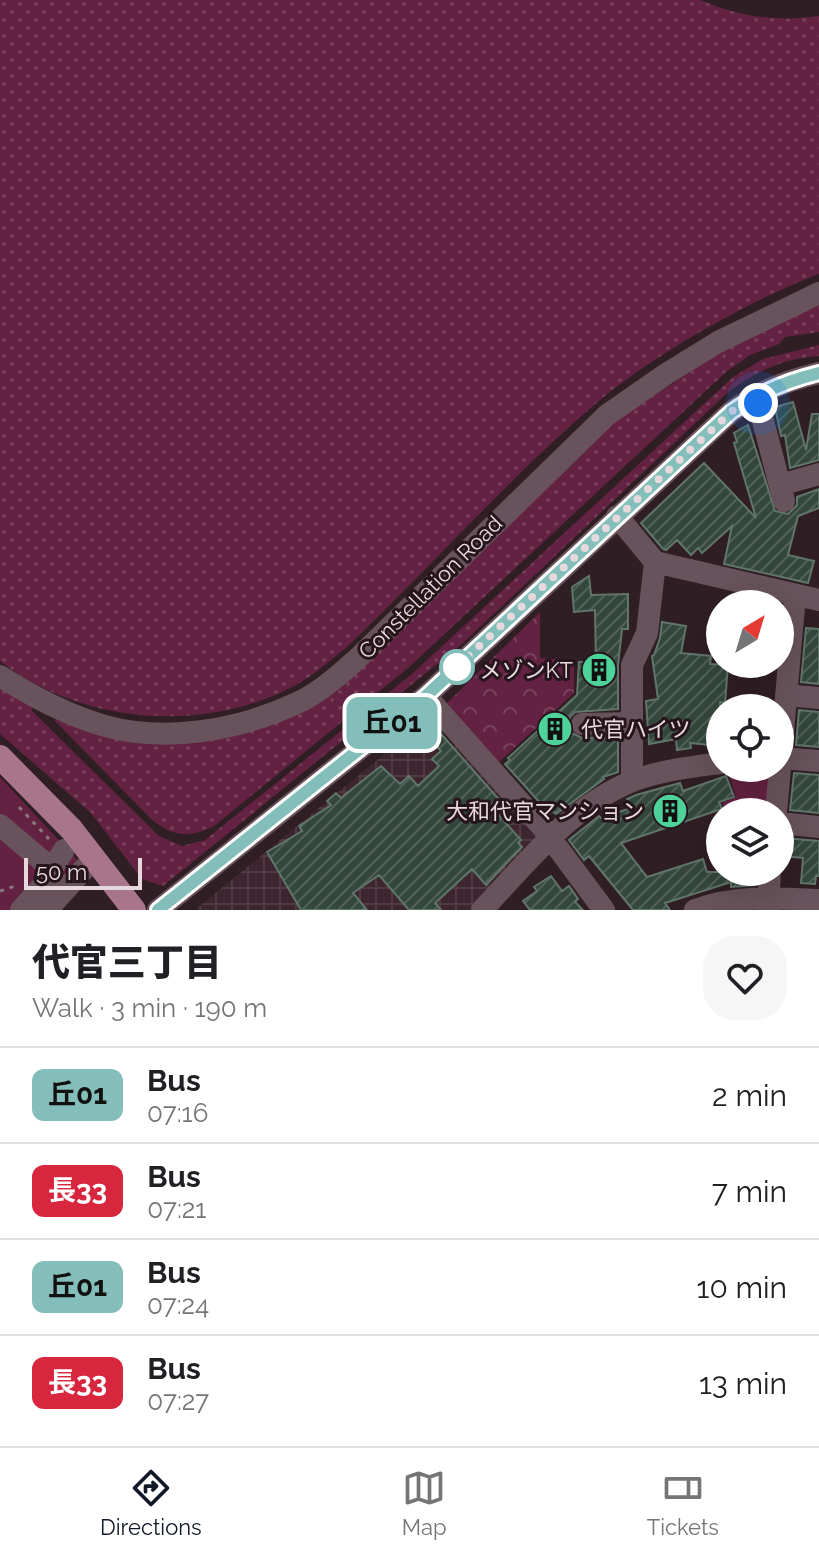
<!DOCTYPE html>
<html lang="en">
<head>
<meta charset="utf-8">
<style>
  :root { --surface:#fff; --page:#f6f6f6; --text:#202124; --muted:#757577; --line:#e0e0e0; --accent:#111827 }
  body { margin:0; font-family:Raleway,"Noto Sans JP",sans-serif; background:var(--page); color:var(--text); height:100vh; display:flex; flex-direction:column; font-size:30px; white-space:nowrap }
  * { box-sizing:border-box; margin:0 }
  p { font-size:26px; color:var(--muted) }
  .icon { flex:none; width:44px; height:44px; fill:none; stroke:currentColor; stroke-width:2; stroke-linecap:round; stroke-linejoin:round }
  .map { position:relative; height:910px; overflow:hidden }
  .sheet { display:flex; flex-direction:column; background:var(--surface); flex:1 }
  .sheet>* { flex:none }
  .badge { padding:0 16px; border-radius:12px; font-size:28px; line-height:52px }
  .needle { width:52px; rotate:38deg }
  .tools { position:absolute; left:706px; top:590px; display:grid; gap:16px }
  .tools a { display:grid; place-items:center; width:88px; height:88px; border-radius:50%; background:var(--surface); box-shadow:0 8px 32px #0002; font-size:40px }
  .scale { position:absolute; left:24px; bottom:20px; width:118px; box-sizing:border-box; padding-left:8px; border:4px solid #e6d9de; border-top:0; font-size:22px; line-height:28px; white-space:nowrap; color:#e6d9de; -webkit-text-stroke:6px #26151c; paint-order:stroke }
  .you { position:absolute; width:40px; height:40px; margin:-20px; border:6px solid #fff; border-radius:50%; background:#1a73e8; box-shadow:0 0 0 12px #1a73e833 }
  .map>.badge { position:absolute; translate:-50% -50%; box-shadow:0 0 0 4px #fff }
  .round { display:grid; place-items:center; flex:none; width:84px; height:84px; border-radius:32px; background:var(--page) }
  .headline { display:flex; align-items:center; justify-content:space-between; height:136px; padding:0 32px }
  h1 { font-size:38px; font-weight:800; line-height:60px }
  ul { padding:0; list-style:none }
  li { display:flex; align-items:center; gap:24px; height:96px; padding:0 32px; border-top:2px solid var(--line) }
  li div { flex:1 }
  li b { display:block; font-size:30px }
  li em { font-style:normal }
  li .badge { min-width:88px; font-weight:700; text-align:center }
  .tab-bar { display:flex; justify-content:space-around; align-items:center; height:112px; border-top:2px solid var(--line); background:var(--surface); font-size:22px; color:var(--muted) }
  .tab-bar a { display:grid; justify-items:center; gap:4px }
  .tab-bar .active { color:var(--accent) }
  .map>svg:first-child { display:block }
</style>
</head>
<body>
<div class="map">
<svg width="819" height="910" viewBox="0 0 819 910">
  <defs>
    <pattern id="industrial-grid" width="8" height="8" patternUnits="userSpaceOnUse" patternTransform="scale(2)"><rect width="8" height="8" fill="#3d2630"/><path d="M0 4h8M4 0v8" fill="none" stroke="#503b44"/></pattern>
    <pattern id="grass-dots" width="8" height="8" patternUnits="userSpaceOnUse" patternTransform="scale(2)"><rect width="8" height="8" fill="#632241"/><path d="M2 2h.1M6 6h.1" fill="none" stroke="#79425c" stroke-width="1.8" stroke-linecap="round"/></pattern>
    <pattern id="forest-crowns" width="20" height="18" patternUnits="userSpaceOnUse" patternTransform="scale(2)"><rect width="20" height="18" fill="#632241"/><path d="M2 6a3 3 0 1 1 6 0M12 15a3 3 0 1 1 6 0" fill="none" stroke="#79425c"/></pattern>
    <pattern id="building-hatch" width="6" height="6" patternUnits="userSpaceOnUse" patternTransform="scale(2)"><rect width="6" height="6" fill="#33473c"/><path d="M-1 1l2-2M0 6l6-6M5 7l2-2" fill="none" stroke="#516158"/></pattern>
  </defs>
  <rect width="100%" height="100%" fill="#301e25"/>
  <path fill="url(#industrial-grid)" d="M415 729 442 756 459 741 542 836 473 910H195Z"/>
  <path fill="url(#grass-dots)" d="M0 0H700C740 17 776 22 819 16V274C748 301 652 355 594 405 507 480 430 568 347 647 332 659 318 671 303 681 211 735 83 726 0 661Z
    M819 305V332L785 337 779 344 750 355 726 372 408 668 214 826C190 838 175 837 153 821L54 720 62 719 122 737 302 708 612 423 721 352Z
    M819 345V356C783 358 754 372 726 394L463 643 163 886 142 879 91 813 0 734V686L32 705V711L159 836 182 846 205 840 412 674 733 377 763 359Z"/>
  <path fill="url(#forest-crowns)" d="M540 612V658L574 661V693L498 763 447 703Z"/>
  <path fill="#632241" d="M727 769 766 770 773 775 770 812H726L722 803 736 797Z
    M0 777 81 864 38 910H0Z"/>
  <path fill="url(#building-hatch)" stroke="#61766b" stroke-width="2" d="M793 402 806 450 812 414H819V460L790 468 785 435 781 436 775 407Z
    M748 425 775 511 788 514 797 505V497L819 489V508L798 516 788 555 814 561 808 583 724 564 732 526 702 553 698 548 691 555 677 540 666 550 663 549 641 523 704 463 756 518 734 443 737 442 734 433Z
    M589 576 591 595 628 594V629H622L618 665V709L575 712 570 717 568 725 570 732 582 738 618 737V772L603 777 604 779 556 814 553 811 550 814 505 764 510 760 508 758 577 695 579 662H596L595 610 574 612 572 587Z
    M662 622 686 626 681 653 711 656 710 664 728 665 725 703 720 702V746L690 743 691 748 677 750 676 739 649 744 646 701 658 699 652 656 654 655 660 638Z
    M806 628 819 629V684L801 682Z
    M799 710 819 712V747L796 745Z
    M428 719 502 803 494 810 521 840 518 843 522 847 486 885 472 869 435 903 441 910H409L379 875 353 893 367 910H301L267 852 302 831 299 826 331 805 327 801 336 793 341 798 381 766 400 784 409 776 418 786 439 766 432 759 441 751 419 727Z
    M794 773 819 775V813L790 810Z
    M726 776 734 797 719 802 722 809 621 843 647 877 703 859 707 872H756L755 885 731 887V882L665 903 670 910H633L589 856 584 860 569 840 599 816 601 818 631 808 627 799 636 795 680 783 683 791Z
    M784 838 819 841V876H816L815 884 801 883 803 858 783 856Z
    M551 876 562 891 569 886 578 899 575 902 583 910H530L523 901 537 891 534 887Z"/>
  <g fill="none" stroke-linecap="round" stroke-linejoin="round">
    <path stroke="#89797f" stroke-width="3" stroke-dasharray="4 6" stroke-linecap="butt" d="M19 807 49 839
      M0 891 15 886"/>
    <path stroke="#68525b" stroke-width="22" d="M756 394 784 501
      M780 485 819 474
      M617 516 655 562 819 600
      M0 676C33 697 67 715 105 726 167 743 239 730 297 703 319 693 338 676 356 660L607 415 666 374 718 342 819 293
      M786 695 819 698
      M426 696 543 828 604 910
      M582 724 632 723
      M781 758 819 761
      M780 766 795 595
      M632 781V665L647 633 655 562
      M776 812 780 768
      M780 823 819 827
      M0 825 52 869 64 850
      M768 909 770 872
      M21 910 44 884 52 869
      M47 910 94 858
      M158 910 426 696 731 412C759 391 786 381 819 373
      M482 910C527 863 569 808 630 782 657 771 691 767 720 763
      M695 910C736 895 777 898 819 900"/>
    <path stroke="#a9758a" stroke-width="24" d="M0 757 72 830 134 910"/>
  </g>
  <g fill="none" stroke-linecap="round" stroke-linejoin="round">
    <defs>
      <path id="line" d="M158 910 426 696 731 412C759 392 786 381 819 373"/>
    </defs>
    <use href="#line" stroke="#fff" stroke-width="18"/>
    <use href="#line" stroke="#84beba" stroke-width="12"/>
    <path stroke="#e6d9de" stroke-width="8" stroke-dasharray="0 14.4" d="M457 667 447 676 731 412 756 394 758 403"/>
  </g>
  <defs>
    <symbol id="building-disc" viewBox="-11 -11 22 22"><circle r="9.5" fill="#4dd39a" stroke="#26151c"/><path d="M-4-6H4V6H1V3H-1V6H-4ZM-2.5-4.3h1.7v1.8h-1.7ZM.8-4.3h1.7v1.8H.8ZM-2.5-1h1.7V.8h-1.7ZM.8-1h1.7V.8H.8Z" fill="#111"/></symbol>
  </defs>
  <g fill-rule="evenodd">
    <use href="#building-disc" x="579" y="650" width="40" height="40"/>
    <use href="#building-disc" x="535" y="709" width="40" height="40"/>
    <use href="#building-disc" x="650" y="791" width="40" height="40"/>
  </g>
  <circle fill="#fff" stroke="#84beba" stroke-width="4" cx="457" cy="667" r="16"/>
  <g text-anchor="middle" stroke-width="6" stroke-linejoin="round" paint-order="stroke">
    <g font-size="22" fill="#e6d9de" stroke="#26151c">
      <text transform="translate(430 587) rotate(-45)" y="8">Constellation Road</text>
    </g>
    <g font-size="22" fill="#e6d9de" stroke="#26151c" text-anchor="end">
      <text x="573" y="678">メゾンKT</text>
      <text x="581" y="737" text-anchor="start">代官ハイツ</text>
      <text x="644" y="819">大和代官マンション</text>
    </g>
  </g>
</svg>
<div class="tools">
<a><svg class="needle" viewBox="-14 -14 28 28"><path d="M0-13l5 13h-10z" fill="#e53935"/><path d="M0 13l5-13h-10z" fill="#757577"/></svg></a>
<a><svg class="icon" aria-label="locate" viewBox="0 0 24 24"><circle cx="12" cy="12" r="6"/><path d="M12 2v4M12 18v4M2 12h4M18 12h4"/></svg></a>
<a><svg class="icon" aria-label="layers" viewBox="0 0 24 24"><path d="M12 4l9 5-9 5-9-5zM3 14l9 5 9-5"/></svg></a>
</div>
<div class="scale">50 m</div>
<div class="you" style="left:758px;top:403px"></div>
<b class="badge" style="left:392px;top:723px;background:#84beba;color:#111">丘01</b>
</div>
<section class="sheet">
<div class="headline"><div><h1>代官三丁目</h1><p>Walk · 3 min · 190 m</p></div><a class="round"><svg class="icon" aria-label="heart" viewBox="0 0 24 24"><path d="M12 20l-8-8c-3-5 5-10 8-4 3-6 11-1 8 4z"/></svg></a></div>
<ul>
<li><span class="badge" style="background:#84beba;color:#111">丘01</span><div><b>Bus</b><p>07:16</p></div><em>2 min</em></li>
<li><span class="badge" style="background:#d7263d;color:#fff">長33</span><div><b>Bus</b><p>07:21</p></div><em>7 min</em></li>
<li><span class="badge" style="background:#84beba;color:#111">丘01</span><div><b>Bus</b><p>07:24</p></div><em>10 min</em></li>
<li><span class="badge" style="background:#d7263d;color:#fff">長33</span><div><b>Bus</b><p>07:27</p></div><em>13 min</em></li>
</ul>
</section>
<nav class="tab-bar">
<a class="active"><svg class="icon" aria-label="directions" viewBox="0 0 24 24"><path d="M12 3l9 9-9 9-9-9zM9 14v-3h6M13 9l2 2-2 2"/></svg>Directions</a>
<a><svg class="icon" aria-label="map" viewBox="0 0 24 24"><path d="M3 6l6-2 6 2 6-2v14l-6 2-6-2-6 2zM9 4v14M15 6v14"/></svg>Map</a>
<a><svg class="icon" aria-label="tickets" viewBox="0 0 24 24"><path d="M3 7h18v10H3zM15 7v10"/></svg>Tickets</a>
</nav>
</body>
</html>
